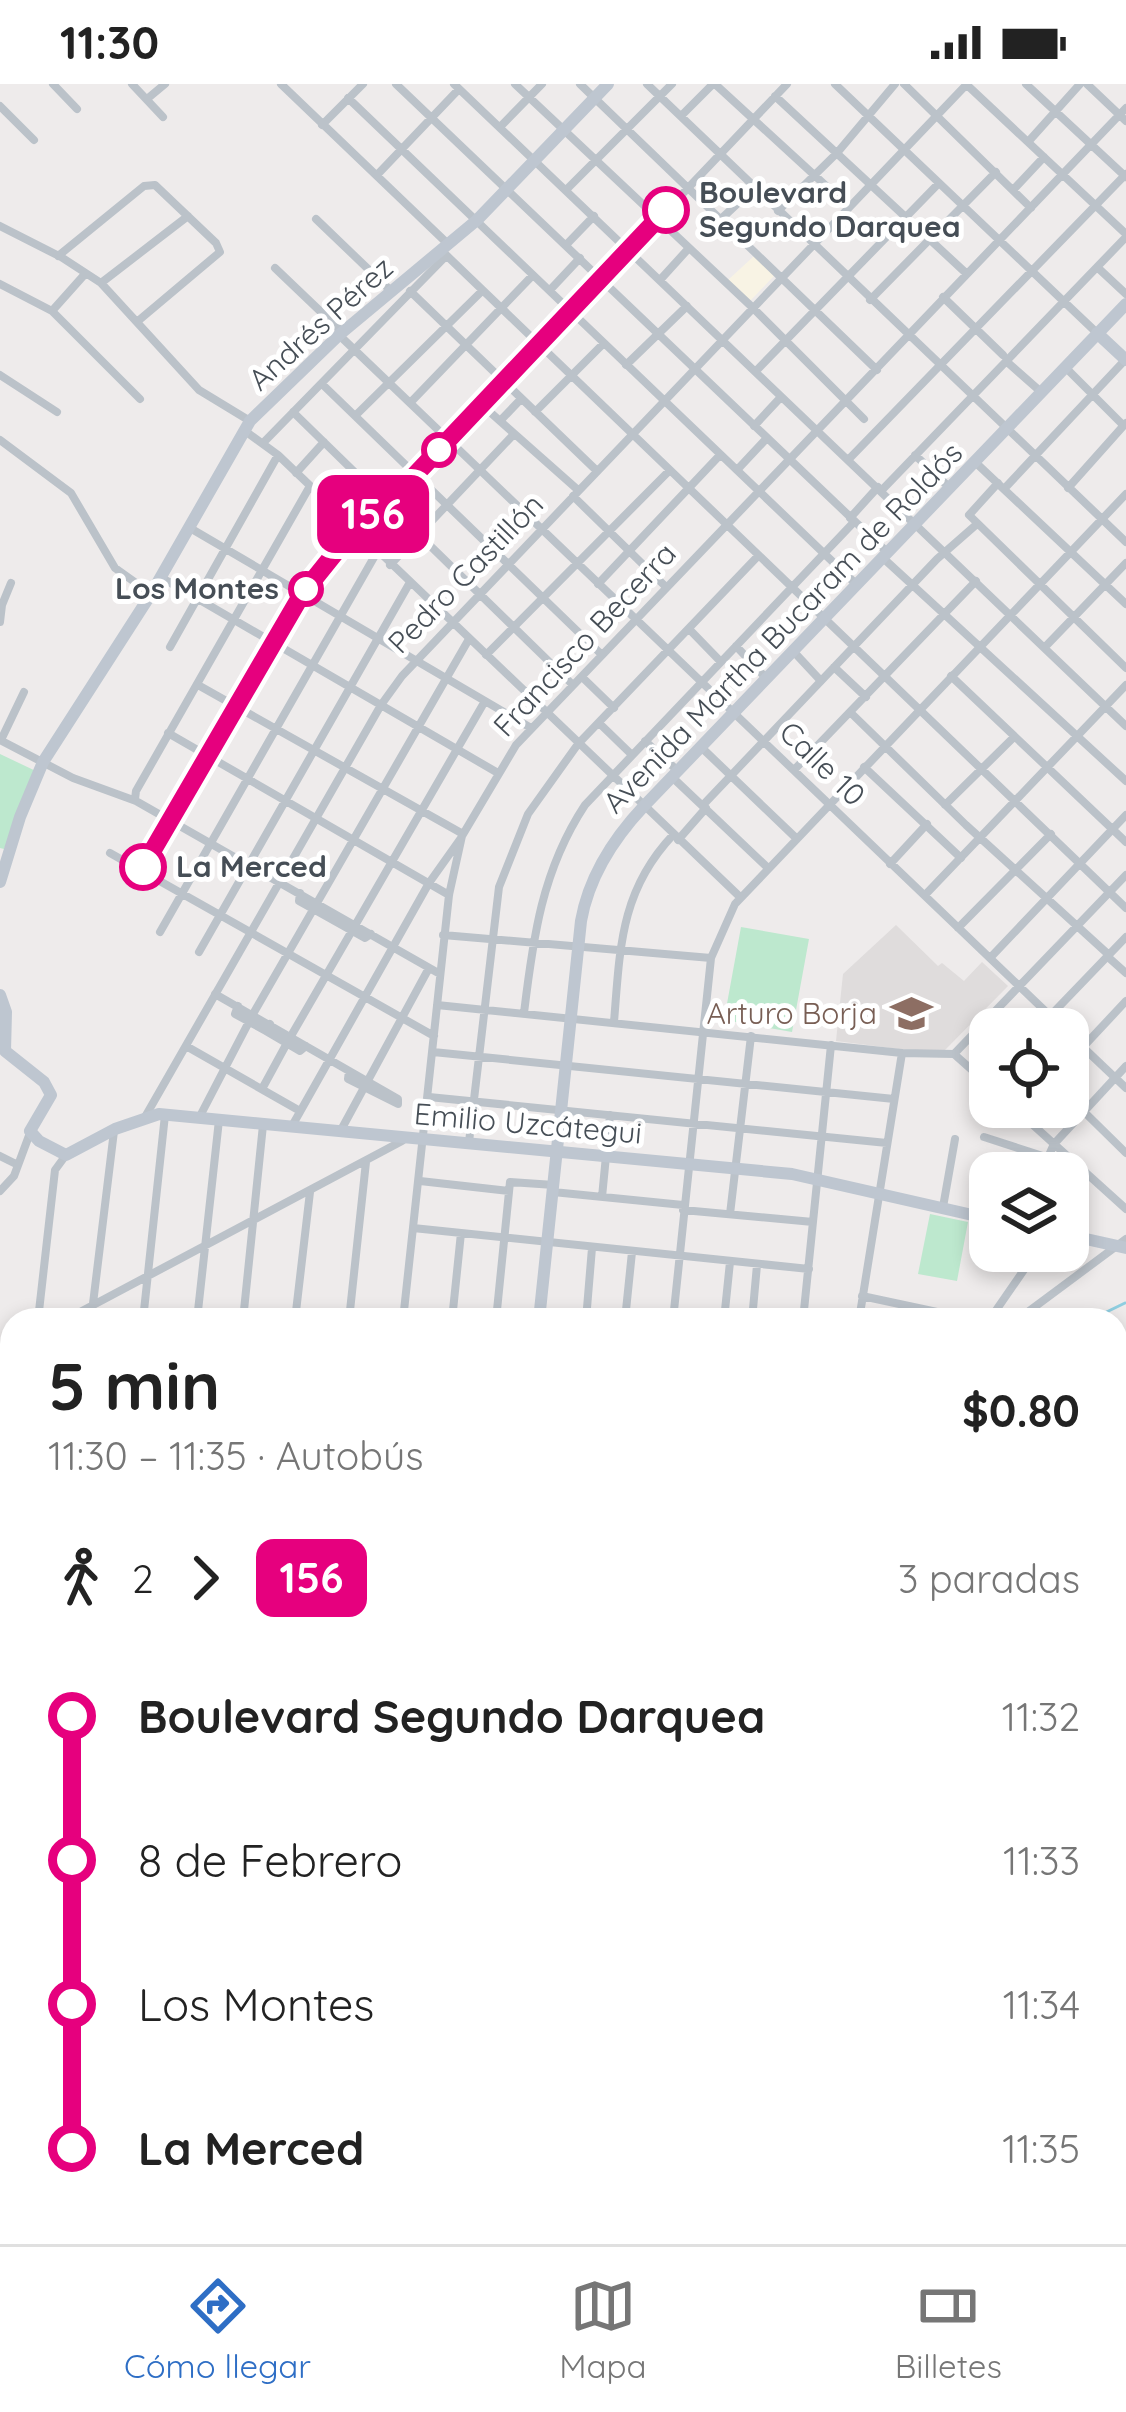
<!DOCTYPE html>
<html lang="es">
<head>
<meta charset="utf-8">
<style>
  :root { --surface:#fff; --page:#f2f2f2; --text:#222; --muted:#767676; --line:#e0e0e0; --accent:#2e6ec5 }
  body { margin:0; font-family:Quicksand,sans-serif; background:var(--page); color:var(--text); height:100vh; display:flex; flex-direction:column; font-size:45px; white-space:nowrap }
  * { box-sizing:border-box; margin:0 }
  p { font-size:39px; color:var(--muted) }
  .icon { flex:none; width:66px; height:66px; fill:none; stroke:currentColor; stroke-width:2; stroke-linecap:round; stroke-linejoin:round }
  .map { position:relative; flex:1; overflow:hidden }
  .details { position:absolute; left:0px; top:1224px; width:1128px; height:936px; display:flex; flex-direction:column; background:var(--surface); border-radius:36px 36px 0 0; box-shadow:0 6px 18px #0003 }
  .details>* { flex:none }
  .badge { padding:0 24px; border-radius:18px; font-size:42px; line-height:78px }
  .controls { position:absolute; left:969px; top:924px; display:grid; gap:24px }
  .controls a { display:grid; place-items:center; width:120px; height:120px; border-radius:24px; background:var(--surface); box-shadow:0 6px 18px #0003; font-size:60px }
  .map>.badge { position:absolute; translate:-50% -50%; box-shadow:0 0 0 6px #fff }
  .legs { display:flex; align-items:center; gap:18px; height:132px; padding:0 48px; font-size:39px }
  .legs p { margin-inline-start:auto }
  .headline { display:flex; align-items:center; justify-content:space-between; height:204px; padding:0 48px }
  h1 { font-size:66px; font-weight:700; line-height:90px }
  ul { padding:0 48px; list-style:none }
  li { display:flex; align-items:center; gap:42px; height:144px; font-size:45px }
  li i { display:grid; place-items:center; width:18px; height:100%; margin:0 15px; background:currentColor }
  li i::after { content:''; width:30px; height:30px; margin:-15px; border:9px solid; border-radius:50%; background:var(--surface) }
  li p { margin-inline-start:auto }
  li:first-child i { background:linear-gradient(#0000 50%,currentColor 0) }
  li:last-child i { background:linear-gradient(currentColor 50%,#0000 0) }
  .status { display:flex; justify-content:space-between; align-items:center; height:84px; padding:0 60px; background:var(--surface); direction:ltr }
  .status svg { height:33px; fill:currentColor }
  .tabs { display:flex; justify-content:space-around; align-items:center; height:168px; border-top:3px solid var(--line); background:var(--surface); font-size:33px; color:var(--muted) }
  .tabs a { display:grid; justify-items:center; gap:6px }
  .tabs .selected { color:var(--accent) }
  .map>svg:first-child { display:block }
</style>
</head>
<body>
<div class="status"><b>11:30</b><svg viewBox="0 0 49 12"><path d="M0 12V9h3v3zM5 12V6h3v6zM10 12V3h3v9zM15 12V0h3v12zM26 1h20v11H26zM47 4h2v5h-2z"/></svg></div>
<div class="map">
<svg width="1126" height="2160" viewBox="0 0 1126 2160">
  <rect width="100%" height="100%" fill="#eeebeb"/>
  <path fill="#f8f3e4" d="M754 172 775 191 750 217 728 196Z"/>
  <path fill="#dfdcdc" d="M896 841 938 882 942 879 964 897 982 878 1008 902 945 966 930 969 836 957 843 890Z"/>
  <path fill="#bde8ce" d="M0 670 40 689 4 765 0 764Z
    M741 843 809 855 792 948 724 936Z
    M930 1130 968 1138 957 1197 918 1190Z
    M687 2148H766L770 2160H691Z"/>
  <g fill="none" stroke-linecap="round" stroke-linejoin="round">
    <path stroke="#8fcee0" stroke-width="3" d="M1090 1236 1125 1219
      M1116 2062 1126 2041
      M240 2160 242 2148"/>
    <path stroke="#bbc2c9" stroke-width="8" d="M53 0 77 25
      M132 0 163 33
      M281 0 449 161
      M396 0 887 468
      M454 0 1126 642
      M515 0 752 223 864 335
      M580 0 877 286
      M647 0 1126 458
      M715 0 848 122
      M835 0 1097 249
      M904 0 1031 124
      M966 0 1126 150
      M1026 0 1126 93
      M1087 0 1126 37
      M775 12 967 190
      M348 14 857 501
      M147 15 165 0
      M0 22 34 56
      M681 32 713 0
      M322 41 363 0
      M500 43 542 0
      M1028 58 1080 0
      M377 91 459 5
      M567 105 672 0
      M1013 106 1044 73
      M778 127 837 69 895 0
      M316 135 391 207
      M721 135 754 104
      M0 142 61 173 101 199 199 306 250 337
      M566 161 594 132
      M443 168 1126 824
      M58 172 144 102 155 101 216 159 220 168 138 237
      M1097 183 1126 210
      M275 184 342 248
      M660 196 689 164
      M101 199 188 132
      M0 200 52 227 140 315
      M550 206 580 174
      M410 207 597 387
      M943 213 1003 271
      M870 216 996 88
      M52 227 85 190
      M339 251 1064 945
      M1006 277 1040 307
      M626 281 687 222
      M1066 284 1123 341
      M756 287 939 99
      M0 291 57 328
      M322 300 601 570
      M410 319 533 191
      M482 321 578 406
      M293 328 573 601
      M535 328 604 259
      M356 331 482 207
      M500 337 521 315
      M754 342 781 313
      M245 347 278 371 739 812
      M0 356 71 409 115 484 150 509
      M263 359 446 172
      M915 371 949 403
      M848 376 1126 90
      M975 378 1126 520
      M737 386 767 354
      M296 389 324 358
      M998 399 969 431 1126 584
      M1068 404 1126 339
      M1004 405 1126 275
      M882 406 1126 153
      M573 412 665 502
      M850 434 878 403
      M190 444 531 644
      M883 474 1126 697
      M390 481 514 350
      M162 494 498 689
      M598 500 720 371
      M0 538 2 521 11 499
      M690 546 721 578
      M736 562 766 594
      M170 563 278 371
      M1045 563 1126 479
      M794 568 821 597
      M486 571 669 387
      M834 583 866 613
      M951 592 1126 758
      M582 593 614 624
      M198 601 463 750
      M851 629 966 741 1109 871
      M599 639 631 670
      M168 649 449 811
      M0 656 73 694 136 717 440 890
      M1 656 24 608
      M645 657 678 687
      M702 664 796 754
      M864 683 961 774
      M794 686 976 497
      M672 693 768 784
      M135 715 136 707 310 402
      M703 721 937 475 977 440
      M945 721 1014 653
      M678 756 706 724
      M110 769 434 952
      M890 780 927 740
      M142 785 302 510 343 459 415 391 787 0
      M300 809 299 817 365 854 371 850
      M925 811 1126 601
      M958 844 1051 750
      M160 848 377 468
      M443 851 711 874
      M199 868 409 500
      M1108 873 1126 889
      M990 874 1126 731
      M215 910 398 1015V1020L348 995 349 987
      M437 921 902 969 954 970 990 1002
      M238 922 235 930 266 947
      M524 929C533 854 542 786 585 721L854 438
      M1050 932 1126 853
      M990 934 1001 945
      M614 938C620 865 620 807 673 751
      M270 940 266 947 300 967 306 962
      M1068 949 1126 1004
      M291 952 485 617
      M186 962 300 1027
      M1083 963 1126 917
      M433 968 894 1015
      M954 970 1126 791
      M262 1005 287 959
      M1068 1012 1126 1069
      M429 1013 887 1059
      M1013 1023 1126 1125
      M145 1033 381 621 402 592 967 0
      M199 1034 253 930 469 555
      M292 1042 429 799 461 754
      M341 1046 429 884
      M984 1053 1049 1074
      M469 1058 499 803 528 730 578 660 758 472
      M0 1072 18 1081
      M1041 1089 1054 1060 1126 982
      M420 1097 509 1107
      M0 1107 14 1092 30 1049
      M553 1108 683 1121
      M602 1113 610 1031
      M943 1123 955 1055
      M683 1126 813 1138
      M730 1130 751 952
      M973 1130 976 1095
      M413 1144 809 1185
      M862 1212 951 1231
      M990 1235 1037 1167
      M38 1236 55 1086 66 1071
      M65 1236 402 1057
      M91 1236 114 1047
      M143 1236 165 1031
      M197 1236 219 1036
      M243 1236 263 1041
      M295 1236 310 1108
      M349 1236 366 1078
      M403 1236 449 811 462 752 516 661 1126 24
      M452 1236 461 1149
      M496 1236 510 1098 554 1101
      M586 1236 592 1164
      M625 1236 632 1168
      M673 1236 711 874 735 820 1126 410
      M724 1236 730 1178
      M752 1236 757 1181
      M803 1236 831 961
      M859 1236 902 969
      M1017 1236 1126 1155
      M0 1273 12 1266
      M1116 1294 1126 1296
      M1116 1340 1126 1343
      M0 1382 12 1384
      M1116 1415 1126 1377
      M1116 1433 1126 1435
      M1116 1494 1126 1444
      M8 1502 12 1465
      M0 1635 12 1636
      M4 1747 12 1678
      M0 1821 12 1808
      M1116 1859 1126 1808
      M0 1869 12 1874
      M0 1919 7 1916
      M4 1947 12 1951
      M1116 1990 1126 1992
      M0 1994 12 1998
      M0 2032 12 2015
      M0 2077 12 2087
      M1116 2114 1126 2116
      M0 2144 19 2160
      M83 2148 98 2160
      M165 2148 180 2160
      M331 2148 333 2160
      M534 2148 536 2160
      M65 2160 75 2148
      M305 2160 318 2148
      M807 2160 917 2148
      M981 2160 984 2148
      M1059 2160 1061 2148"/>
    <path stroke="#bec6d0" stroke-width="12" d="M1097 249 1126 276
      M0 798 20 733 43 678 151 510 250 337 339 251 477 136 608 0
      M0 911 6 928 5 967 44 998 51 1011 30 1047 39 1057 66 1071 115 1045 159 1030 792 1090 990 1135
      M1068 1151 1126 1164
      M539 1236 581 837C589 792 613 755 644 722L1126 220
      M1116 1635 1126 1637
      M773 2148 777 2160"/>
  </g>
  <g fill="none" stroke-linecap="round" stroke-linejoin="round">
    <defs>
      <path id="line-1" d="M143 783 302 510 343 459 415 391 666 126"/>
    </defs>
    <use href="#line-1" stroke="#fff" stroke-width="27"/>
    <use href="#line-1" stroke="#e6007e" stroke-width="18"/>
  </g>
  <defs>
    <symbol id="university-bare" viewBox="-9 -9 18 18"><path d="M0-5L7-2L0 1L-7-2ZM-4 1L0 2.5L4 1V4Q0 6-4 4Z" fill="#8d6e63" stroke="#fff" stroke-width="2.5" paint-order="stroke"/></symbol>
  </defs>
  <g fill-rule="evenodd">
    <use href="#university-bare" x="882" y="900" width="59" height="59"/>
  </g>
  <g fill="#fff" stroke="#e6007e" stroke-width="6">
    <circle cx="666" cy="126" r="21"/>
    <circle cx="439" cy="366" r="15"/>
    <circle cx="306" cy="505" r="15"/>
    <circle cx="143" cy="783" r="21"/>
  </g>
  <g text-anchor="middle" stroke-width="10" stroke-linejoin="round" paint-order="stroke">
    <g font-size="30" font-weight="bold" fill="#464e56" stroke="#fff" text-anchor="start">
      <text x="699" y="119">Boulevard<tspan x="699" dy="34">Segundo Darquea</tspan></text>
      <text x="279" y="515" text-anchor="end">Los Montes</text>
      <text x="176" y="793">La Merced</text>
    </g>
    <g font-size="30" fill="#464e56" stroke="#fff">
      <text transform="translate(321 240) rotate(-42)" y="10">Andrés Pérez</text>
      <text transform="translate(466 490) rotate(-46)" y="10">Pedro Castillón</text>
      <text transform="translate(783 544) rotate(-46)" y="10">Avenida Martha Bucaram de Roldós</text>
      <text transform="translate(585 556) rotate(-47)" y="10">Francisco Becerra</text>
      <text transform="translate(822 680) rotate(44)" y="10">Calle 10</text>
      <text transform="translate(528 1040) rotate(5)" y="10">Emilio Uzcátegui</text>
    </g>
    <g font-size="30" fill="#785e54" stroke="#fff" text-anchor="end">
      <text x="877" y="940">Arturo Borja</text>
    </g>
  </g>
</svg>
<div class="controls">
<a><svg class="icon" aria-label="locate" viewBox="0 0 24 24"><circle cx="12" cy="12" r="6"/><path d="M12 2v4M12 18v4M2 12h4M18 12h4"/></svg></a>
<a><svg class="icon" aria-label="layers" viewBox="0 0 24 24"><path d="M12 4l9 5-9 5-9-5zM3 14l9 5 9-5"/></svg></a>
</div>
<b class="badge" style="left:373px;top:430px;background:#e6007e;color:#fff">156</b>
<section class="details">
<div class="headline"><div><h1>5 min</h1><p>11:30 – 11:35 · Autobús</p></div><b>$0.80</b></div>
<div class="legs"><svg class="icon" aria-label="walk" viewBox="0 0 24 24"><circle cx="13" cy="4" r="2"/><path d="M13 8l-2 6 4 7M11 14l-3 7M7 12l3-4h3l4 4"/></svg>2<svg class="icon" aria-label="forward" viewBox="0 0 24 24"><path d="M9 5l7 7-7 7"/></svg><b class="badge" style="background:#e6007e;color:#fff">156</b><p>3 paradas</p></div>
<ul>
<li><i style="color:#e6007e"></i><b>Boulevard Segundo Darquea</b><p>11:32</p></li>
<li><i style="color:#e6007e"></i><span>8 de Febrero</span><p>11:33</p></li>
<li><i style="color:#e6007e"></i><span>Los Montes</span><p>11:34</p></li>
<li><i style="color:#e6007e"></i><b>La Merced</b><p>11:35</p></li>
</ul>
</section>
</div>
<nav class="tabs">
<a class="selected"><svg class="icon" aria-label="directions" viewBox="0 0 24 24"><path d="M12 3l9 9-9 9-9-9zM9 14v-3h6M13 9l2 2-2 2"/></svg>Cómo llegar</a>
<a><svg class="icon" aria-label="map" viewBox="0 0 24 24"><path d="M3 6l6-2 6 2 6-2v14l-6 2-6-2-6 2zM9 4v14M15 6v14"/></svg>Mapa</a>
<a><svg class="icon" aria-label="tickets" viewBox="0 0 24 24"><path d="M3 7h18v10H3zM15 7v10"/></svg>Billetes</a>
</nav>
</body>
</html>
